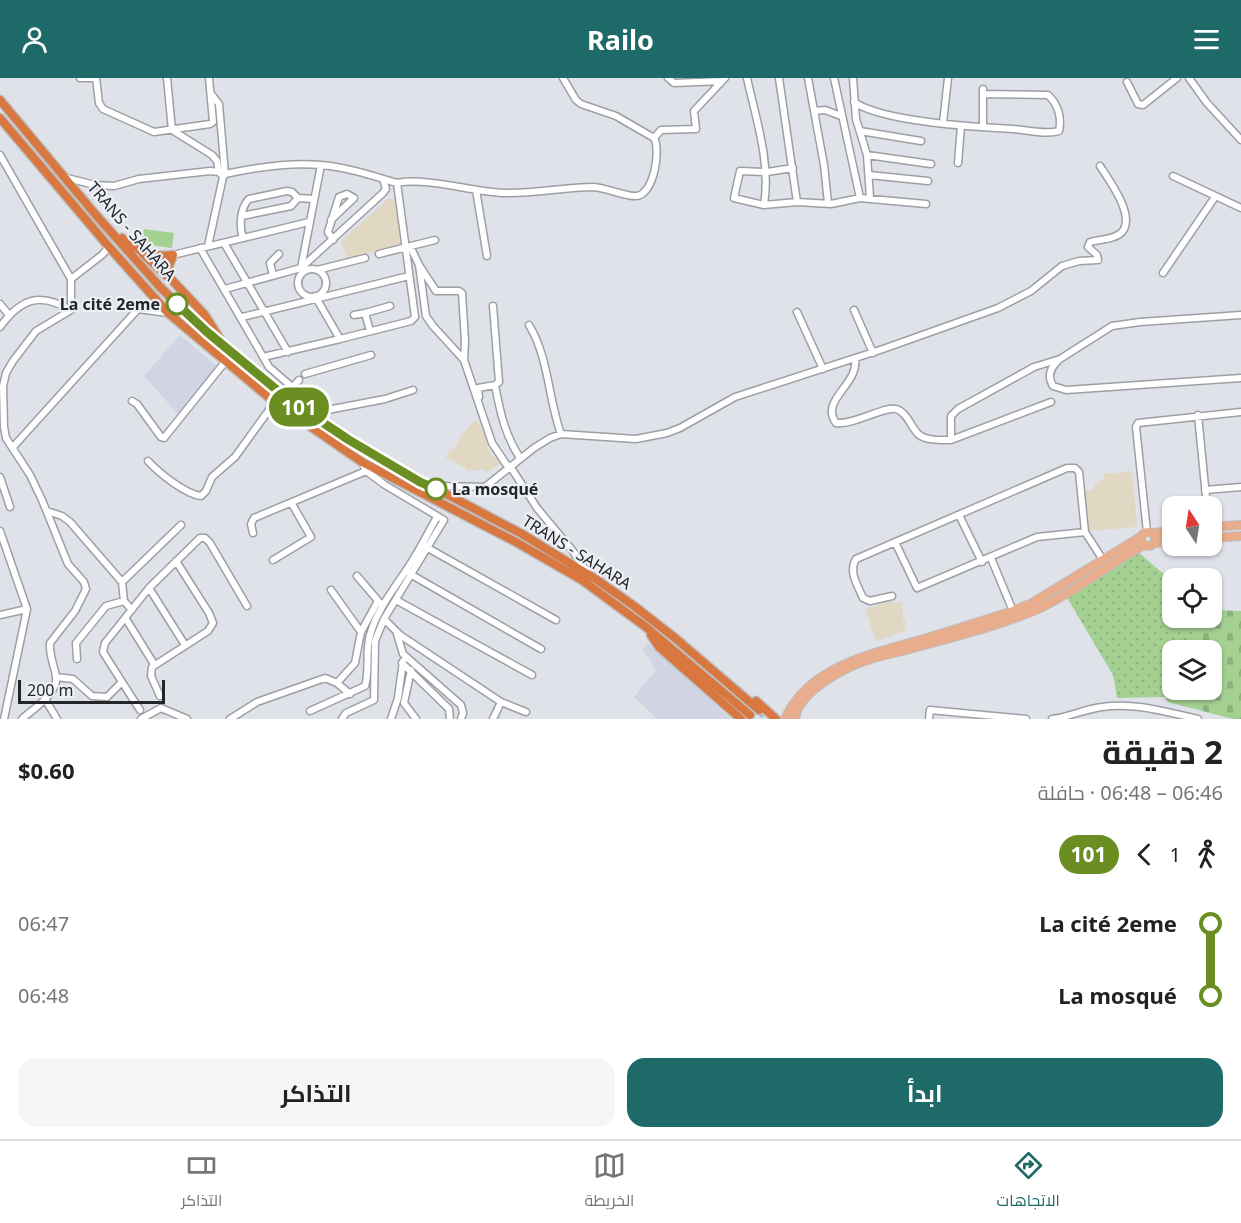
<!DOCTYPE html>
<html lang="ar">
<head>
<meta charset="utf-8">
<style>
  :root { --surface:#fff; --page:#f6f6f6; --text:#222; --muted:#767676; --line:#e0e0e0; --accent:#1e6a68 }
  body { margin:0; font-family:"Noto Sans",Cairo,sans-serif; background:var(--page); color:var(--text); direction:rtl; height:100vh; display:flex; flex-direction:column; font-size:22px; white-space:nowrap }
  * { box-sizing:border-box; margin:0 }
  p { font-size:20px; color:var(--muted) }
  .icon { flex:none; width:33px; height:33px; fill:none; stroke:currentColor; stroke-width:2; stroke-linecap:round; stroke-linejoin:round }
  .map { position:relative; height:641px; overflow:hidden; direction:ltr }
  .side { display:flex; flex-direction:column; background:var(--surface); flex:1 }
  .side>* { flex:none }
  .badge { padding:0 12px; border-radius:20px; font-size:21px; line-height:39px }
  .needle { width:39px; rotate:348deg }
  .fabs { position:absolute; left:1162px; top:418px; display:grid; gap:12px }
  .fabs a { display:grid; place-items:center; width:60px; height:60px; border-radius:12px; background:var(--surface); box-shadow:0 2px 4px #0004; font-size:30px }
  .scale { position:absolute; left:18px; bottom:15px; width:147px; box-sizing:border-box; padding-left:6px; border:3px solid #242527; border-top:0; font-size:16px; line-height:21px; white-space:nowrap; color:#242527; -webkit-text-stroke:4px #edeff6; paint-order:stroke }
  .map>.badge { position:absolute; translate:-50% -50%; box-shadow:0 0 0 3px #fff }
  .legs { display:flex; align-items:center; gap:9px; height:66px; padding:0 18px; font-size:20px }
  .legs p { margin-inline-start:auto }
  .summary { display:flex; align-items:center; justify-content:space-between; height:102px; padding:0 18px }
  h1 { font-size:33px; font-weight:700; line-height:45px }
  .primary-button { display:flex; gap:12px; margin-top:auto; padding:12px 18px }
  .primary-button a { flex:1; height:69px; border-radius:18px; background:var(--accent); color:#fff; font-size:24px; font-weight:700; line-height:69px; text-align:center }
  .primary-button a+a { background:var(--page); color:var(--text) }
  ul { padding:0 18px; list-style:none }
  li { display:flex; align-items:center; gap:21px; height:72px; font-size:22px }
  li i { display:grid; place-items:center; width:9px; height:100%; margin:0 8px; background:currentColor }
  li i::after { content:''; width:15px; height:15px; margin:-8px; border:4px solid; border-radius:50%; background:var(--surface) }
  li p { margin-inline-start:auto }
  li:first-child i { background:linear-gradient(#0000 50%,currentColor 0) }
  li:last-child i { background:linear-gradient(currentColor 50%,#0000 0) }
  header { display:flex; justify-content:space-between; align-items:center; height:78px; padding:0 18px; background:var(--accent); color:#fff; font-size:27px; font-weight:700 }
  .tabs { display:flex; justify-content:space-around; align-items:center; height:84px; border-top:2px solid var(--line); background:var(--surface); font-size:16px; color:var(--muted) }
  .tabs a { display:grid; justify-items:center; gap:3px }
  .tabs .on { color:var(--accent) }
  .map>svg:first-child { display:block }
</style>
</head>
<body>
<header><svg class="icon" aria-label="menu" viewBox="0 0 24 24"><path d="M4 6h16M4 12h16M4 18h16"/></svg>Railo<svg class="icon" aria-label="person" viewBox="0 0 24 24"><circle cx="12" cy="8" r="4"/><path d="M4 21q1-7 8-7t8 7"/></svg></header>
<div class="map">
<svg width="1241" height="641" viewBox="0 0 1241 641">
  <defs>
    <pattern id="grass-dots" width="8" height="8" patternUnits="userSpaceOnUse" patternTransform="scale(1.5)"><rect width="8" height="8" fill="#a4d091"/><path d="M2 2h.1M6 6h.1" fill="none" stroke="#8db27d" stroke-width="1.8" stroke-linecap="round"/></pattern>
    <pattern id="cemetery-stones" width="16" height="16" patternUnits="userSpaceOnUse" patternTransform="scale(1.5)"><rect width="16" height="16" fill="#a4d091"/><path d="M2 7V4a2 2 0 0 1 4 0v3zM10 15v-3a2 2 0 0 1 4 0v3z" fill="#8db27d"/></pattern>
  </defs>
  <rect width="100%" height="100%" fill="#e0e2e9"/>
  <path fill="#d1d5e3" d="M180 257 219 290 178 336 144 298Z
    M648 565 731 641H657L634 619 655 593 651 582 642 572Z"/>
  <path fill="#e0d8c3" d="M389 120 396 122 402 168 347 180 341 163Z
    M476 341 489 365 486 367 493 380 497 378 501 385 486 395 484 391 476 393 471 391 469 395 467 391 446 380 450 370 453 372 462 356Z
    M1132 393 1137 446 1136 449 1088 453 1084 413 1094 412 1095 405 1104 400V396Z
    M892 523 894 525 902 524 903 542 906 541 905 553 876 563 865 531Z"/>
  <path fill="url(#grass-dots)" d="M1137 473 1173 504V540H1194L1193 559 1189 573H1173V608L1166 619 1117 620 1113 597 1066 518Z"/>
  <path fill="url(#cemetery-stones)" d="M1212 532 1241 533V641H1233L1168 624 1166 619 1173 608V612H1212V573H1189L1193 559 1194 540H1212Z"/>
  <path fill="#a4d091" d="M144 151 174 155 172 170 141 166Z"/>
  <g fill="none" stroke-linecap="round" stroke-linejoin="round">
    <path stroke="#babcc2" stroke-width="8" stroke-dasharray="8 4" stroke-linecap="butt" d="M759 632 768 641"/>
    <defs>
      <path id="minor" d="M80 0H93
        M96 0 99 25 103 31 154 54 210 46 213 44 209 0
        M167 0 172 52 212 77 217 83 219 94
        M668 0 674 5 722 3
        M747 0C756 41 771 85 764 127L734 120 740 93 767 94 793 90
        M779 0 797 124
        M808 0 824 87 828 125
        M834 0 860 120
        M853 0 856 41 867 77 931 86
        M1189 0 1207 25 1241 62
        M1127 4 1138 26 1143 27 1177 0
        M212 17 219 26 225 96
        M854 24C883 44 976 49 1013 51 1027 52 1045 57 1059 53 1062 40 1058 26 1048 17L983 16
        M814 33 825 32 841 38
        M943 45 948 0
        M983 49V11
        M860 53 921 63
        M654 60 661 52 696 51 694 33 725 0
        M0 77 71 201V232L36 253 13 283 6 295 3 308 4 349 6 360 30 397 42 422 68 486 84 504 86 511 75 533 50 565C49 577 54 587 56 598 59 615 33 631 22 641
        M867 77 870 120
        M958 85 961 48
        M869 97 928 103
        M1173 98 1241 130
        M67 100 95 107 114 108 139 101 210 93 219 94 223 99
        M476 112 487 178
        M764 127 797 124 831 126 860 120 926 126
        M242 138 291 128 298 120
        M331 142 354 120 347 116 339 119 328 154 333 162
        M243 160C239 148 240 130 249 121L287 113 292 114 298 120 314 121
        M224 165 288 274
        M208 168 223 99 225 96C253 90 292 84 321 87 346 89 373 98 397 105 428 99 472 114 505 115 535 116 564 109 594 109 607 110 627 119 636 118 654 117 661 72 654 60L616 38 581 26 576 22 563 0
        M410 168 419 187 426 238 433 248 464 282 492 365 508 389
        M200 170 269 289 313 327 319 342
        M379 176 435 162
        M173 177 309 144
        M419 187 436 213H459L462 215 465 263 464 282
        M298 205a14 14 0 1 1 28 0a14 14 0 1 1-28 0Z
        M317 192 365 180
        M304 193 301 190 321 87
        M1163 195 1215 119
        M273 197 270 185 279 176
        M71 201 102 177 109 169
        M225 211 301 190 383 115 386 111 383 101
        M0 226 9 237
        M493 228 499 304 495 307C500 334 505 357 520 380
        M854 232 873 275
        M797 234 823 291
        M365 235 390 228
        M354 237 365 235 370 253
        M242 239 409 198
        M529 247C549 280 548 320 561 356
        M0 249C21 220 40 214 71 232
        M340 261 411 243 415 239 397 105
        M263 279 340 261 315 218
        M855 280C860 306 819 322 836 345 855 347 884 328 896 331 907 334 911 349 918 356 926 363 941 362 951 362L1051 324
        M1058 283C1050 290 1047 298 1053 308L1066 312 1241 300
        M305 296 371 277
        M292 310 299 302
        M479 319 478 310 495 307
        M132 323 137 326 161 359 164 360 225 284
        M317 334 385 321 413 312
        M1198 337 1207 429
        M951 362V338L958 331 1034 289 1060 281 1112 248 1140 244 1241 237
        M13 369 138 231 168 235
        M148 383C159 395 185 416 201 418L206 413 212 399 235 379 269 332 272 322
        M362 384 366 393 385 407 444 442 384 541 400 557 501 624 526 634
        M510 388 537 430 572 472 588 495
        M0 399 10 429
        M432 408 485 409 534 370 550 360 561 356 636 361 667 355 680 350 735 319 883 271 998 230 1031 213 1062 188 1079 183 1098 182 1097 177 1088 169 1090 164C1100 161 1114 162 1122 154 1136 138 1109 102 1100 88
        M1205 412 1241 409
        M47 433 62 438 70 444 122 504 124 523 132 532
        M959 437 982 484
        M0 453 27 531 4 641
        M1147 454 1136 349 1138 345 1241 334
        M253 455 251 446 254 440 366 393
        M895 464 917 510 1037 459 1085 454
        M426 469 556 542
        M991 480 1013 533
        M273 482 311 459 292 426
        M410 496 541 571
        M357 498 380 525
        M122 504 181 447
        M149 510 185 567
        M331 512 361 554 378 523
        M892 518 870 523 863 520C858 508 848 494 856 481L1067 390H1075L1079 394 1085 454 1103 482
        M396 522 532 597
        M0 537 27 531
        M126 541 154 586
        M397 556 403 576 461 627 463 635 461 641
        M77 581 76 565 106 528 124 523
        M402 585 449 631 450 641
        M411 592 404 625 416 641
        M56 599 73 601 92 618 107 619 122 604 103 574 105 565 149 510 200 460H205L210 465 247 528
        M122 604 140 632
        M337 605 355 585 361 554
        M160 618 151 598 152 589 208 553 213 545 209 535 176 483
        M45 621 57 641
        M310 633 365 608C370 593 365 573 370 557 378 528 399 505 414 480 422 467 429 453 437 439
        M141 641 161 630 187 641
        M230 641 257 624 325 600 337 605 350 616
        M342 641 346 635 374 622 375 563 384 541
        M391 641 398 620 403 583
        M493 641 501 624
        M929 641 930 632 1026 641
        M1052 641C1069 639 1085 631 1102 629 1135 624 1166 634 1198 641"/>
      <path id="major" d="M1212 449 1241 447
        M1141 461a7 7 0 1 1 14 0a7 7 0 1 1-14 0Z
        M1152 455 1173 453
        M1212 460 1241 458
        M1154 465 1173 463
        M785 641C808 589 871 576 920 562 951 553 982 543 1013 533L1032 525 1142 458
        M795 641C798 613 847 588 871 581 887 576 904 573 920 568 957 558 1004 546 1038 531 1076 514 1108 486 1144 467"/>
      <path id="highway" d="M0 22 95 136 161 210 207 254 289 322 349 362 420 404 431 408 522 456 597 502 634 528 675 560 759 632
        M0 40 109 169 168 235 272 322 362 384 516 464 582 502 646 549 750 637
        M122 160C139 174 151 180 173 177
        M143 176 169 200
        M173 177 168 190 170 200 204 236 220 261
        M651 557 659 569 741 641
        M756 623 776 641"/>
    </defs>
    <use href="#minor" stroke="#9d9fa5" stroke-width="9"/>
    <use href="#major" stroke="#bdbebe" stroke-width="10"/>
    <use href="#highway" stroke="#bdbebe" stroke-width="11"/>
    <use href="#minor" stroke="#fff" stroke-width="6"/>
    <use href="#major" stroke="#e8ad8d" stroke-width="8"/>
    <use href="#highway" stroke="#d97741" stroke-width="8"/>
  </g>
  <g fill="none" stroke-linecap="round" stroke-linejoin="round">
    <defs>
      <path id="line-1" d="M177 226 207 254 289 322 349 362 420 404 436 411"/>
    </defs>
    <use href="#line-1" stroke="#fff" stroke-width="14"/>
    <use href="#line-1" stroke="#6b8e23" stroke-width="9"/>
  </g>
  <g fill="#fff" stroke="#6b8e23" stroke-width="3">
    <circle cx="177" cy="226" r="10"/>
    <circle cx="436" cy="411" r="10"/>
  </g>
  <g text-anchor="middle" stroke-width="4.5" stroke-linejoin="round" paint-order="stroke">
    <g font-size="16" fill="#242527" stroke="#edeff6">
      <text transform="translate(132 153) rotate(49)" y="6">TRANS - SAHARA</text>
      <text transform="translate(577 474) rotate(32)" y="6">TRANS - SAHARA</text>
    </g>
    <g font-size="16" font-weight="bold" fill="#242527" stroke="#edeff6" text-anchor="end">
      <text x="160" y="232">La cité 2eme</text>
      <text x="452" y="417" text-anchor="start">La mosqué</text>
    </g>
  </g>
</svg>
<div class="fabs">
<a><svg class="needle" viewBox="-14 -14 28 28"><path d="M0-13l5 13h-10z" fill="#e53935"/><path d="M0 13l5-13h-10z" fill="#767676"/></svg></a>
<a><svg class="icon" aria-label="locate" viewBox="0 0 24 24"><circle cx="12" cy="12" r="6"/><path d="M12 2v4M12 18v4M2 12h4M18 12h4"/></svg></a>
<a><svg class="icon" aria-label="layers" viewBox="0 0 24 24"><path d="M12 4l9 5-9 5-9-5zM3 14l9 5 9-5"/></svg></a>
</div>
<div class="scale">200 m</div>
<b class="badge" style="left:299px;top:329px;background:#6b8e23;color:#fff">101</b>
</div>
<section class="side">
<div class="summary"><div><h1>2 دقيقة</h1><p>06:46 – 06:48 · حافلة</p></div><b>$0.60</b></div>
<div class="legs"><svg class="icon" aria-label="walk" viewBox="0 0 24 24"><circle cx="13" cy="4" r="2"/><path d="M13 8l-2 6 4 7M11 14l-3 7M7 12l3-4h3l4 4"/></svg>1<svg class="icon" aria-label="back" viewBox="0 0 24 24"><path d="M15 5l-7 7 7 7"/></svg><b class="badge" style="background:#6b8e23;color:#fff">101</b></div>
<ul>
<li><i style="color:#6b8e23"></i><b>La cité 2eme</b><p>06:47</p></li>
<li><i style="color:#6b8e23"></i><b>La mosqué</b><p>06:48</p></li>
</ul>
<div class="primary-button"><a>ابدأ</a><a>التذاكر</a></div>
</section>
<nav class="tabs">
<a class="on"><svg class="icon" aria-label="directions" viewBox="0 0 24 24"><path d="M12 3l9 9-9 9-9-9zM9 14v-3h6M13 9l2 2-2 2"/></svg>الاتجاهات</a>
<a><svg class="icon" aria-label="map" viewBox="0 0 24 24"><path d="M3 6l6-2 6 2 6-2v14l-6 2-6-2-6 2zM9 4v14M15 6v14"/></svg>الخريطة</a>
<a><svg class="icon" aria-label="tickets" viewBox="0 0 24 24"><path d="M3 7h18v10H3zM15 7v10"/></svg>التذاكر</a>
</nav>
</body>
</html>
